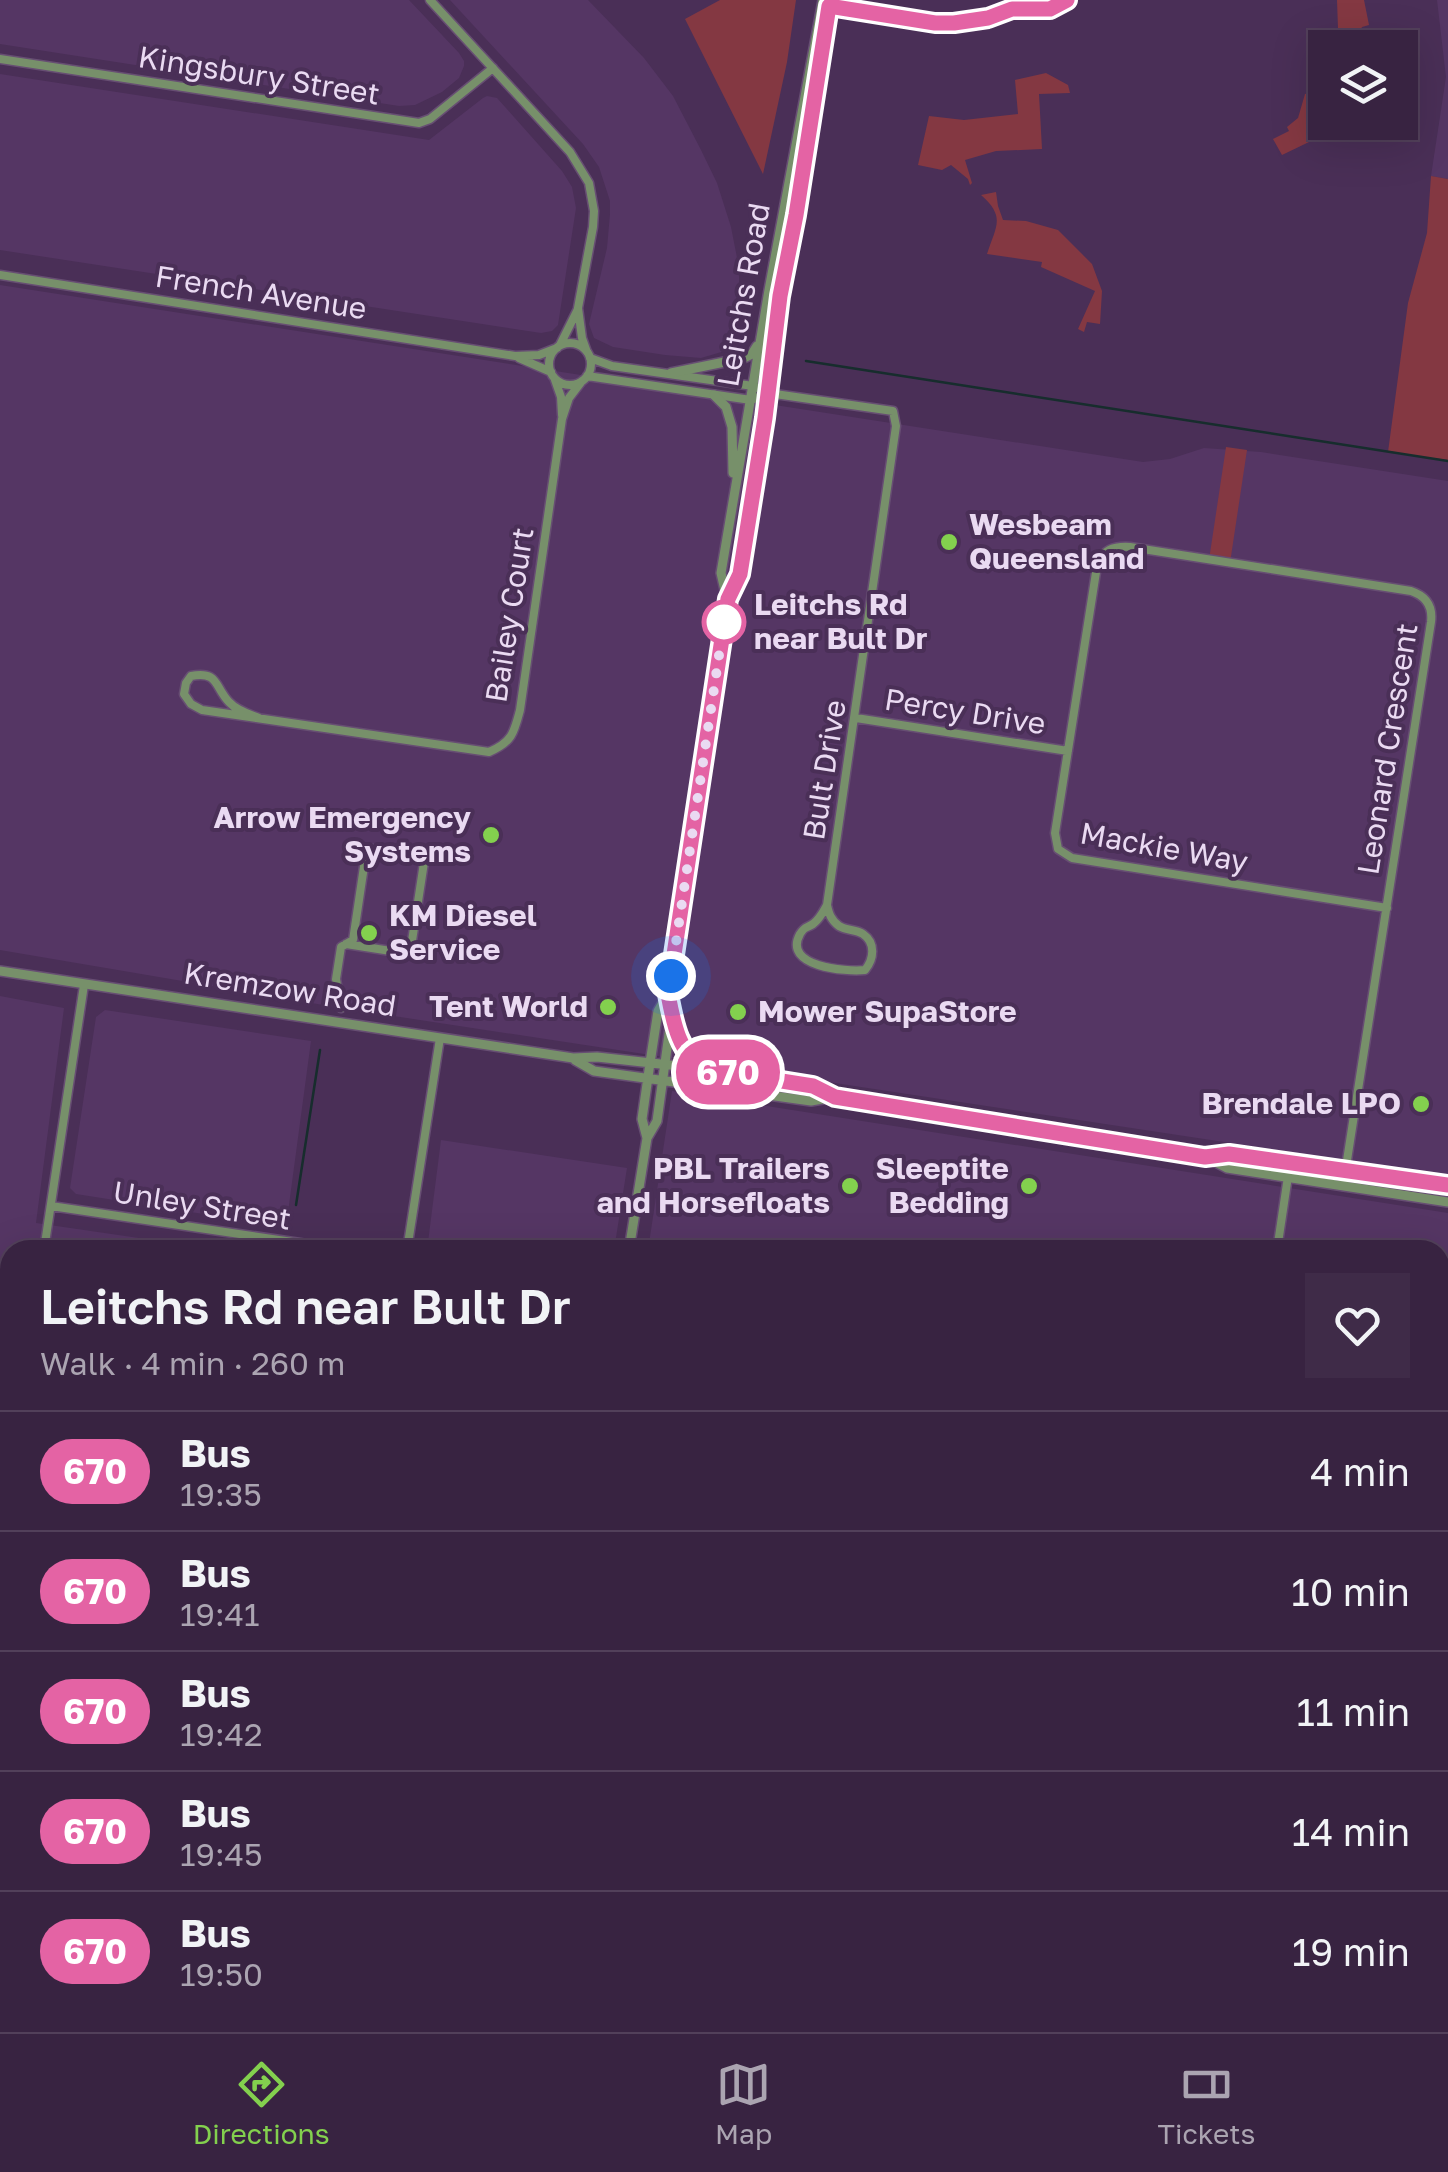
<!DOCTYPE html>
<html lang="en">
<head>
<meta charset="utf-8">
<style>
  :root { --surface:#382341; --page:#3f2b48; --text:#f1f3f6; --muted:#aba4b1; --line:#52405a; --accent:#83d04e }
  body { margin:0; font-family:"Golos Text",sans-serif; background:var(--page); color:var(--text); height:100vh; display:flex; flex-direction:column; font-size:38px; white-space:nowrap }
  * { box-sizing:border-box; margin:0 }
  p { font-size:32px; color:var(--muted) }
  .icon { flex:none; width:55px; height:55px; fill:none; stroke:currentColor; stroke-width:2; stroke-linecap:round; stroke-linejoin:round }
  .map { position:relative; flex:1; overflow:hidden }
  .side { position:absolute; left:0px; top:1240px; width:1450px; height:792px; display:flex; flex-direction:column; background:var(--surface); border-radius:30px 30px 0 0; box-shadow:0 10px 40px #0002,0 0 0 2px var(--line) }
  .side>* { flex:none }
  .badge { padding:0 20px; border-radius:32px; font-size:35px; line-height:65px }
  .fabs { position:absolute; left:1308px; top:30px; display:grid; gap:20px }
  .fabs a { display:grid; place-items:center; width:110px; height:110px; border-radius:0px; background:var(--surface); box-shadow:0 10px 40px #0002,0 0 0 2px var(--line); font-size:50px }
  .you { position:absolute; width:50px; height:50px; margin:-25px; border:8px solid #fff; border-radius:50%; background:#1a73e8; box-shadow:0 0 0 15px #1a73e833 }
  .map>.badge { position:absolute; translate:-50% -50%; box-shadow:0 0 0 5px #fff }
  .round { display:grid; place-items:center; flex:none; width:105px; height:105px; border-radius:0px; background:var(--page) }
  .head { display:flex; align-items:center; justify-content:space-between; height:170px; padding:0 40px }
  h1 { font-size:48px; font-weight:600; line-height:75px }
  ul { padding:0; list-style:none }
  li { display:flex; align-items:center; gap:30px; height:120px; padding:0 40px; border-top:2px solid var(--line) }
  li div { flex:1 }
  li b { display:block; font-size:38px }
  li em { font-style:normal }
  li .badge { min-width:110px; font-weight:700; text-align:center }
  .dock { display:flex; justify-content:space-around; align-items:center; height:140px; border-top:2px solid var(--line); background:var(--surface); font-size:28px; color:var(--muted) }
  .dock a { display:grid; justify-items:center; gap:5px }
  .dock .selected { color:var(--accent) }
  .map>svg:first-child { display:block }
</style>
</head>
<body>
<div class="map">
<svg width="1448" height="2032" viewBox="0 0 1448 2032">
  <rect width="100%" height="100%" fill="#4a2f57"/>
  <path fill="#553664" d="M0 0H409L459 53 464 61V66L459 78 442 92 415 105 399 106 0 44Z
    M450 0H588L644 58 673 96 701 150 717 183 731 227 739 268V318L735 348 701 358 665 355 613 347 594 338 589 324 607 248 610 214V201L599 167 583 144Z
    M1437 0H1448V179L1431 176 1446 77Z
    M0 74 429 140 483 98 487 96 497 98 562 171 572 187 576 208 558 325 552 331 541 333 0 250Z
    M0 285 1143 462 1170 459 1204 448 1261 452 1448 481V1176L341 1008 0 950Z
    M0 996 64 1008 36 1223 221 1250H10V1494L0 1492Z
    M105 1010 311 1041 286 1227 76 1194 70 1188 96 1017Z
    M672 1091 1448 1213V1504L1440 1503V1250H648Z
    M441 1140 627 1168 614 1250H427Z
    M0 1523 10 1524V1653L0 1654Z
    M1448 1542V1656L1440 1658V1543Z
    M1448 1685V2032H999L1001 2022H1440V1687Z
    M53 2022H345V2023L343 2032H51Z
    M537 2022H843V2023L841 2032H535Z
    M347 2023 489 2022V2023L487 2032H405Z"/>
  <path fill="#843842" d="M720 0H796L787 62 763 174 685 19Z
    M1337 0H1364L1369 25 1362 27 1359 33 1341 36 1338 28Z
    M1326 34 1330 36 1331 47 1325 48V78L1316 80 1313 77 1308 39 1310 36Z
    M1046 73 1068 85 1070 93 1039 94 1042 149 996 151 965 160 972 183 970 185 968 179 951 165 942 170 918 165 929 116 964 120 1018 114 1015 80Z
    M1310 93 1325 105 1320 135 1331 138 1330 140 1309 142 1282 155 1273 139 1289 131 1287 127 1298 118 1305 94Z
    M1431 176 1448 179V460L1388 452 1408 303 1427 233Z
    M996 192 998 206 1003 220 1026 221 1058 230 1092 264 1102 291 1100 324 1087 322 1084 332 1078 329 1095 291 1041 267 1042 262 987 254C996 226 1006 217 981 195Z
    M1226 447 1247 450 1230 563 1209 560Z"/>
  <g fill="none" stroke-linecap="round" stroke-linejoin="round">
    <path stroke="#172d2d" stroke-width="2.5" d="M806 361 1448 461
      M296 1205 320 1050
      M1440 1520H1448
      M0 1680H10
      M352 2032 353 2022"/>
    <defs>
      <path id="minor" d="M430 0 570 152 589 183 594 211 593 227 578 308 582 338 587 352
        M828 5 935 23H955L972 21 1013 9 1041 7 1049 9 1067 0
        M0 59 419 123 430 119 493 68
        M0 275 515 356 539 355 557 348
        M549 364a21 21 0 1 1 42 0a21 21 0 1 1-42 0Z
        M560 345 578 309
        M519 358 551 372
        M590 358 612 366 753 386 768 393 893 411 896 426 827 905C823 912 820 919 813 924 805 929 805 926 800 934 782 967 846 972 865 970 874 959 876 943 863 934 856 929 847 931 839 926 831 920 829 914 827 905
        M587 376 751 400 768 393
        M555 380 561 397 562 415
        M259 718C249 714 237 711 229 702 214 686 219 671 191 676L186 683 184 694 191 704 202 710 489 752C512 742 514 733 520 710L562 419 569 398 582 381
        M856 718 1068 751
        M341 1008 336 979 341 947 353 940 366 853 373 849 425 856 410 954 346 944
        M1343 1186 1431 622C1433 606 1426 596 1411 591L1130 547C1113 546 1102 550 1097 566L1055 833 1058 849 1072 858 1387 908
        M51 1206 347 1250
        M44 1250 84 985
        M407 1250 440 1038
        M1277 1250 1290 1163
        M5 1510 10 1474
        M1440 1674 1448 1673
        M1137 2022 1144 2032
        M1163 2032 1189 2025 1233 2032"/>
      <path id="tertiary" d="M671 373 744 358 752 354 757 346
        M714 395 726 407 732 427 733 473
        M727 599 721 573 769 290 823 0
        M0 971 573 1058 597 1057 706 1069 813 1086 835 1097 1205 1157 1229 1154 1448 1185
        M673 1015C679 1034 683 1053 699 1066
        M575 1060 594 1071 811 1101 834 1097
        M647 1138 642 1119 650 1063 658 1011 668 994
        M1208 1158 1227 1168 1448 1202
        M629 1250 647 1138 657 1121 672 1012 668 994 727 599 740 575 766 416 780 296 796 215 830 0
        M507 2032 508 2022"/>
    </defs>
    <use href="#minor" stroke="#674e73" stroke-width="11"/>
    <use href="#tertiary" stroke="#674e73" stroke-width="12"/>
    <use href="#minor" stroke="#77906a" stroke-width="8"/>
    <use href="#tertiary" stroke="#77906a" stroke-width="9"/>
  </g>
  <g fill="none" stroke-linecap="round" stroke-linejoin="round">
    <defs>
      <path id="line" d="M1067 0 1050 9H1012L988 18 954 23H935L829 6 796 215 780 296 765 418 740 574 728 599 668 994C673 1021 679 1056 706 1069L813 1086 835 1097 1205 1157 1229 1154 1448 1185"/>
    </defs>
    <use href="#line" stroke="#fff" stroke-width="22"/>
    <use href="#line" stroke="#e463a4" stroke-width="15"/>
    <path stroke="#eadaf2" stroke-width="10" stroke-dasharray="0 18" d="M671 976 724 622"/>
  </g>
  <g fill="#83d04e" stroke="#4a2f57" stroke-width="4">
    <circle cx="949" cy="542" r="10"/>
    <circle cx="491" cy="835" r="10"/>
    <circle cx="369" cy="933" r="10"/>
    <circle cx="608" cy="1007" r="10"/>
    <circle cx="738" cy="1012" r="10"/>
    <circle cx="1421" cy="1104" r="10"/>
    <circle cx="850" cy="1186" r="10"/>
    <circle cx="1029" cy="1186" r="10"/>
  </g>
  <circle fill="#fff" stroke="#e463a4" stroke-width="5" cx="724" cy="622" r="20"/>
  <g text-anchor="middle" stroke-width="8" stroke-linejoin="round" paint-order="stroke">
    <g font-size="30" fill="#eadaf2" stroke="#4a2f57">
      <text transform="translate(259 76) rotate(9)" y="10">Kingsbury Street</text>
      <text transform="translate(261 293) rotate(9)" y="10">French Avenue</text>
      <text transform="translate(744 295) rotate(-80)" y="10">Leitchs Road</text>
      <text transform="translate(510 615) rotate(-81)" y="10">Bailey Court</text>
      <text transform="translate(965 712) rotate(9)" y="10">Percy Drive</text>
      <text transform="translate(1388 749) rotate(-81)" y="10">Leonard Crescent</text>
      <text transform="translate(825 770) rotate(-81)" y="10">Bult Drive</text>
      <text transform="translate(1164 848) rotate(10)" y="10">Mackie Way</text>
      <text transform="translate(290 990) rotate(9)" y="10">Kremzow Road</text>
      <text transform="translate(202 1206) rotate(9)" y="10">Unley Street</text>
    </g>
    <g font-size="30" font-weight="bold" fill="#eadaf2" stroke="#4a2f57" text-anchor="end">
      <text x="969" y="535" text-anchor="start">Wesbeam<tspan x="969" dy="34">Queensland</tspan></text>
      <text x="471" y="828">Arrow Emergency<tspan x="471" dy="34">Systems</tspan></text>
      <text x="389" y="926" text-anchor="start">KM Diesel<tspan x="389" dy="34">Service</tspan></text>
      <text x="588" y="1017">Tent World</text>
      <text x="758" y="1022" text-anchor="start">Mower SupaStore</text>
      <text x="1401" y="1114">Brendale LPO</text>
      <text x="830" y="1179">PBL Trailers<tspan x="830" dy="34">and Horsefloats</tspan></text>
      <text x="1009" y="1179">Sleeptite<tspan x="1009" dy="34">Bedding</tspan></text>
    </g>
    <g font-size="30" font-weight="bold" fill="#eadaf2" stroke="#4a2f57" text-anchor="start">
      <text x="754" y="615">Leitchs Rd<tspan x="754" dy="34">near Bult Dr</tspan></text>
    </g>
  </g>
</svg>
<div class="fabs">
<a><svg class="icon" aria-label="layers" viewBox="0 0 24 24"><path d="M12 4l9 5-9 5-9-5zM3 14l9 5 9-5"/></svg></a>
</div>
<div class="you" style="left:671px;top:976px"></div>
<b class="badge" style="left:728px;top:1072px;background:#e463a4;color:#fff">670</b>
<section class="side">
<div class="head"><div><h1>Leitchs Rd near Bult Dr</h1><p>Walk · 4 min · 260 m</p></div><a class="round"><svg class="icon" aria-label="heart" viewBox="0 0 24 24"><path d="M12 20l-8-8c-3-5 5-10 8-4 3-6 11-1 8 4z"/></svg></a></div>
<ul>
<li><span class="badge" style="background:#e463a4;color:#fff">670</span><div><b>Bus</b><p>19:35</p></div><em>4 min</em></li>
<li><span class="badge" style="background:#e463a4;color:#fff">670</span><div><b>Bus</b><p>19:41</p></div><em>10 min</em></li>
<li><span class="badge" style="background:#e463a4;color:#fff">670</span><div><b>Bus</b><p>19:42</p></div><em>11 min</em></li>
<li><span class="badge" style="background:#e463a4;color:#fff">670</span><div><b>Bus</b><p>19:45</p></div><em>14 min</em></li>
<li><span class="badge" style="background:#e463a4;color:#fff">670</span><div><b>Bus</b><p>19:50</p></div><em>19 min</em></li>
</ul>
</section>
</div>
<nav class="dock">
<a class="selected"><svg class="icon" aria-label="directions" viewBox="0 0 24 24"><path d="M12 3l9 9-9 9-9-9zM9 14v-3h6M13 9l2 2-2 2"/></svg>Directions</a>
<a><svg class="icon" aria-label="map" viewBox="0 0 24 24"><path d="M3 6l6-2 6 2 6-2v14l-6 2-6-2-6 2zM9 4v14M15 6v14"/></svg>Map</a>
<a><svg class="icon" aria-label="tickets" viewBox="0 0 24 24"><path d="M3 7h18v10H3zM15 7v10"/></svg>Tickets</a>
</nav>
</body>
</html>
